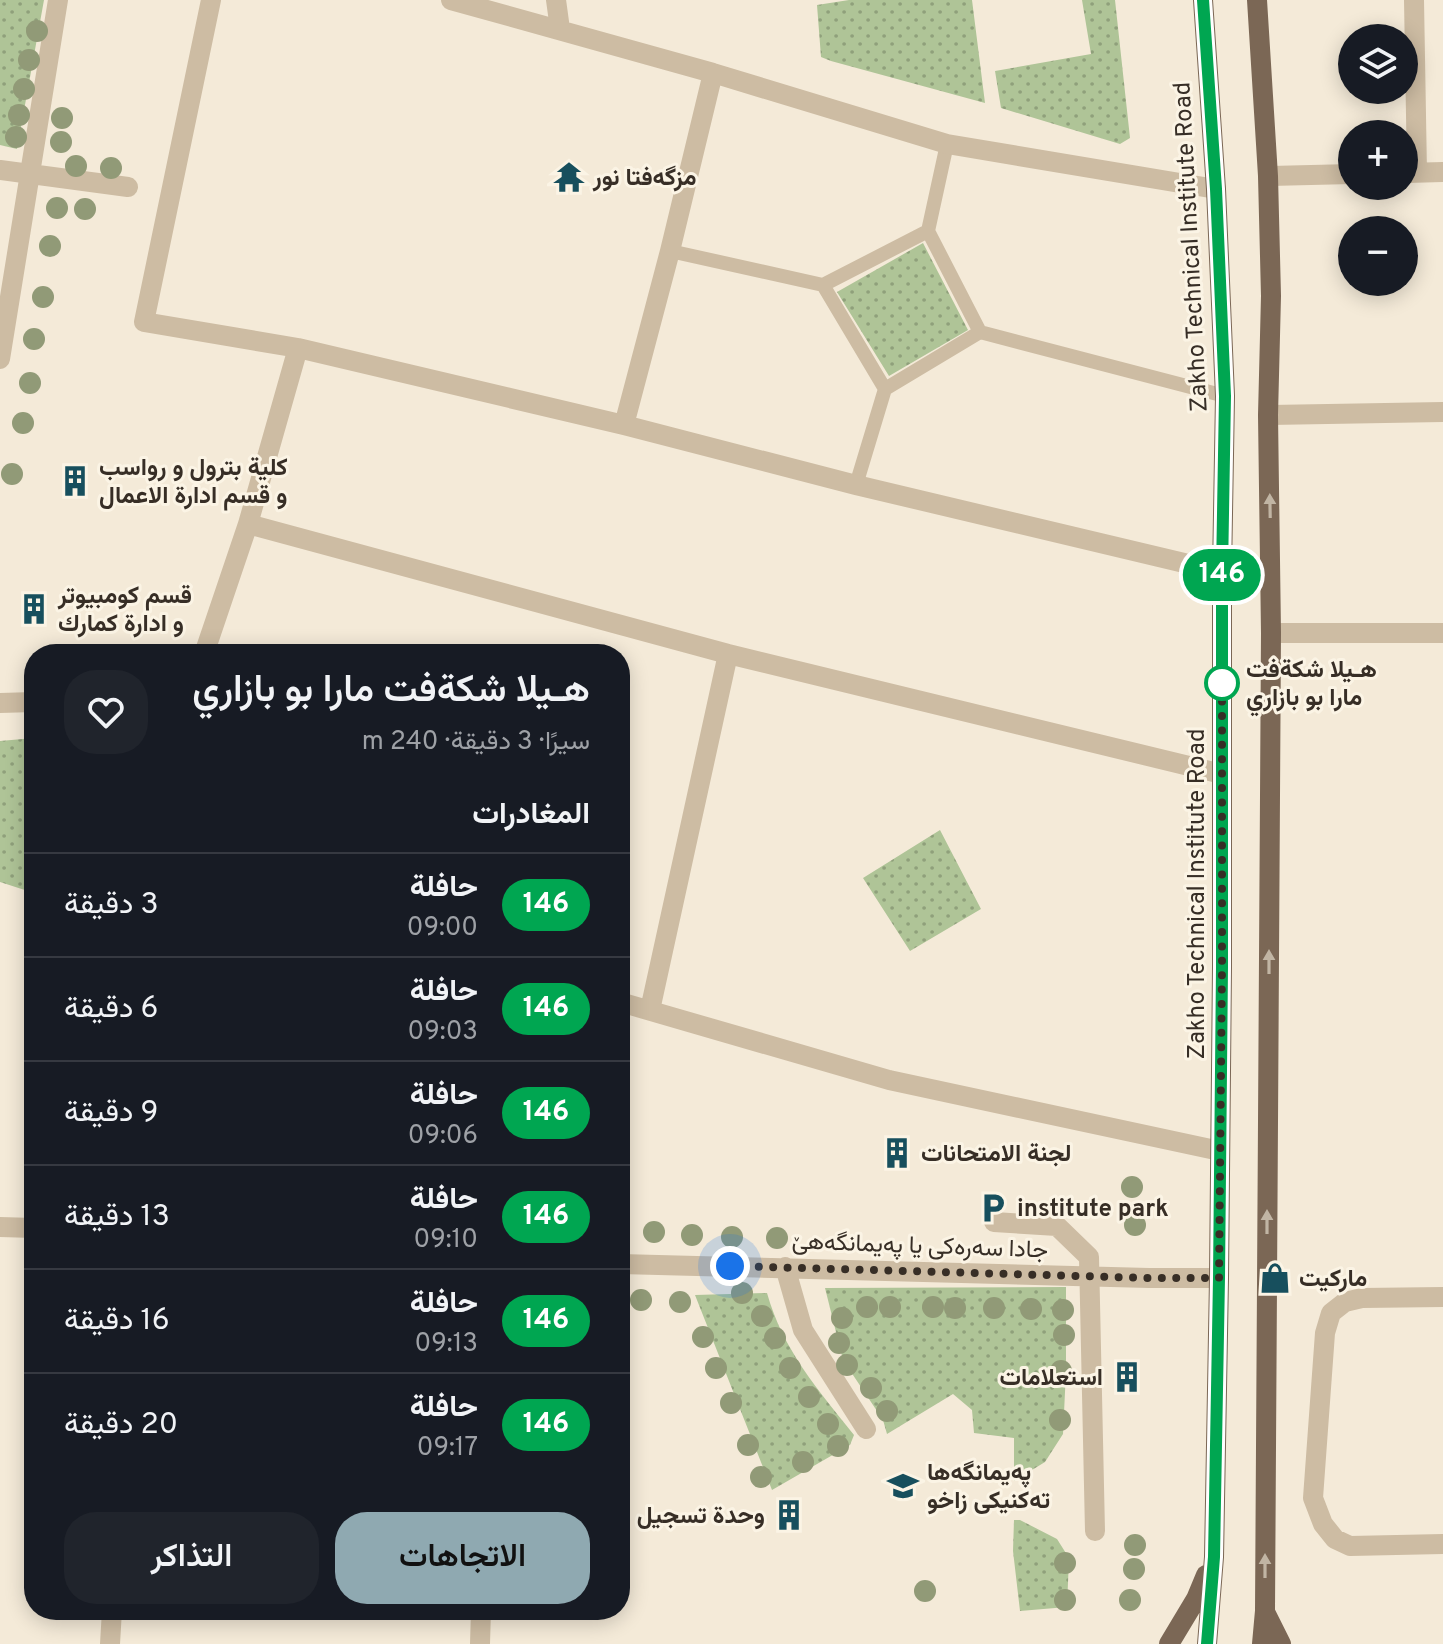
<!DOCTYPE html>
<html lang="ar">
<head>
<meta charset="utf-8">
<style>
  :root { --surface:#171b24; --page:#20242c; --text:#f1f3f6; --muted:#9ea1a6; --line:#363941; --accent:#8fa9b1 }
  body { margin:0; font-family:Overpass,Vazirmatn,sans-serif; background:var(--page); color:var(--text); direction:rtl; height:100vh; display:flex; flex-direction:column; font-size:30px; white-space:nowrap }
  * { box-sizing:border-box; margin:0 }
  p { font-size:26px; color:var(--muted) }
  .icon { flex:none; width:44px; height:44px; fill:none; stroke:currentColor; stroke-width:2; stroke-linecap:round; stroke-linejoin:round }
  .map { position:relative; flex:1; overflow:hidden; direction:ltr }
  .side { position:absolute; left:24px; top:644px; width:606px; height:976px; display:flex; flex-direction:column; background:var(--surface); border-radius:32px; box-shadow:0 4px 20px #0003; direction:rtl }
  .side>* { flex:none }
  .badge { padding:0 16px; border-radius:26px; font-size:28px; line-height:52px }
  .fabs { position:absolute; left:1338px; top:24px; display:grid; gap:16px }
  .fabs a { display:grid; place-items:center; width:80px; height:80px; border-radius:50%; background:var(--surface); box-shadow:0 4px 20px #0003; font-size:40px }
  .you { position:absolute; width:40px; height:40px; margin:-20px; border:6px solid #fff; border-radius:50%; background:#1a73e8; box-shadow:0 0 0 12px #1a73e833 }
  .map>.badge { position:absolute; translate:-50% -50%; box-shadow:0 0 0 4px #fff }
  h2 { padding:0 40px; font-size:30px; line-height:72px }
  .round { display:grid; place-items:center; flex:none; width:84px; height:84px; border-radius:32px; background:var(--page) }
  .overview { display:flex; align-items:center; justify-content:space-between; height:136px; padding:0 40px }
  h1 { font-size:38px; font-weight:600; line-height:60px }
  .button { display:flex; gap:16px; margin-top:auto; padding:16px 40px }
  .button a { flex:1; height:92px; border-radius:32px; background:var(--accent); color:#111; font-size:32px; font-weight:600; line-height:92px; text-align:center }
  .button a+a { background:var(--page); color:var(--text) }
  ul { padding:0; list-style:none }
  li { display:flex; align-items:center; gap:24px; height:104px; padding:0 40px; border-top:2px solid var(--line) }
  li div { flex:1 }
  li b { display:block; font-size:30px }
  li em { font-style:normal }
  li .badge { min-width:88px; font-weight:700; text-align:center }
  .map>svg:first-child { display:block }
</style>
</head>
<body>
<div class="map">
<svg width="1443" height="1644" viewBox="0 0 1443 1644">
  <defs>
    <pattern id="grass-dots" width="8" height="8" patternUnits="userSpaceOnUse" patternTransform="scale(2)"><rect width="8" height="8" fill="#afc497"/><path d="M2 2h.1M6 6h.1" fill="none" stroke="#8fa07b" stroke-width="1.8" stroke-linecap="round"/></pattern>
  </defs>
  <rect width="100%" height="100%" fill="#f4ead8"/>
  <path fill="url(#grass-dots)" d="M0 0H44L17 149 0 145Z
    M849 0H972L985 103 831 61 821 57 817 5Z
    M1082 0H1115L1130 138 1120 144 1001 108 995 71 1091 54Z
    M923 243 968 330 889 376 837 292Z
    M34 738V893L0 882V741Z
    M940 830 981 909 910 951 863 878Z
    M1066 1287V1371L1063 1434 1045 1462 1014 1481V1438L974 1433 972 1410 953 1394 887 1434 883 1420 843 1360 825 1288Z
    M767 1293C783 1350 818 1390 854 1435L850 1445 772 1490 695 1295Z
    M1014 1520H1020L1057 1539 1069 1558 1067 1607 1020 1611 1013 1551Z"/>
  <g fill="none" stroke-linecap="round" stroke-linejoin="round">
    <path stroke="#cdbca3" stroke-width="14" d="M928 231 947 144
      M670 251 823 285 928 231 980 332 1225 396
      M823 285 885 389 980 332
      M856 485 885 389"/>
    <path stroke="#cdbca3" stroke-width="20" d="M211 0 144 322 298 348
      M451 0 713 73 947 144 1216 189
      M556 0 560 29
      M1414 0 1417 172
      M0 170 128 187
      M1407 173 1443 172
      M1268 176 1352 174
      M0 359 58 0
      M1268 415 1443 412
      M624 425 670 251 713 73
      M248 524 728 654 1222 774
      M1271 633H1443
      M204 654 248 524 298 348 624 425 856 485 1222 572
      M0 703 34 702
      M620 1002 889 1080 1220 1151
      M650 1010 728 654
      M994 1222 1057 1226 1089 1257 1095 1531
      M0 1227 34 1228
      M620 1264 1149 1278H1219
      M785 1267 803 1330 866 1429
      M1443 1297 1362 1298 1345 1302 1331 1313 1325 1333 1313 1498 1323 1524 1335 1539 1350 1546 1443 1544
      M110 1644 112 1610
      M480 1644 481 1610"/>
    <path stroke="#7b6755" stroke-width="20" d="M1203 0 1216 189 1225 396 1222 572V967L1219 1278 1214 1557 1207 1644
      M1257 0 1268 176 1271 296 1268 415 1271 633 1265 1611 1262 1644
      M1265 1612 1281 1644
      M1169 1644 1196 1599 1206 1575"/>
  </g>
  <g fill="#919a77">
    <circle cx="37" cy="31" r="11"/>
    <circle cx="29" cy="60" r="11"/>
    <circle cx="24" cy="89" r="11"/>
    <circle cx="19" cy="115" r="11"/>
    <circle cx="62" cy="118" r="11"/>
    <circle cx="16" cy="137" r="11"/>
    <circle cx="61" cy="142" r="11"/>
    <circle cx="76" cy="166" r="11"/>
    <circle cx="111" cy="168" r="11"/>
    <circle cx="57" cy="208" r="11"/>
    <circle cx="85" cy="209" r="11"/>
    <circle cx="50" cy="246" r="11"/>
    <circle cx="43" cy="297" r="11"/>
    <circle cx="34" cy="339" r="11"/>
    <circle cx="30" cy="383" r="11"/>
    <circle cx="23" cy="423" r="11"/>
    <circle cx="12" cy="474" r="11"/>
    <circle cx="1132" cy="1187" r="11"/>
    <circle cx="1135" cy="1225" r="11"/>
    <circle cx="654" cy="1232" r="11"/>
    <circle cx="692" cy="1235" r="11"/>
    <circle cx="732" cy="1237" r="11"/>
    <circle cx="777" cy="1238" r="11"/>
    <circle cx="742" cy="1293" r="11"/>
    <circle cx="641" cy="1300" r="11"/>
    <circle cx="680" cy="1302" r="11"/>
    <circle cx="867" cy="1307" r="11"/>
    <circle cx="890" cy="1307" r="11"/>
    <circle cx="933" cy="1307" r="11"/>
    <circle cx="955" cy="1308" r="11"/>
    <circle cx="994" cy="1308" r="11"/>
    <circle cx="1031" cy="1309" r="11"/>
    <circle cx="1063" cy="1310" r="11"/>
    <circle cx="762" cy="1316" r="11"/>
    <circle cx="842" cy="1318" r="11"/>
    <circle cx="1064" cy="1335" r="11"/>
    <circle cx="703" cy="1337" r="11"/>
    <circle cx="775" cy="1338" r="11"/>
    <circle cx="839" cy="1343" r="11"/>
    <circle cx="847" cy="1365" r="11"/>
    <circle cx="716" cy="1368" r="11"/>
    <circle cx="790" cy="1368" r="11"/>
    <circle cx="1061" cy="1371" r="11"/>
    <circle cx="871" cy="1388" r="11"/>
    <circle cx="809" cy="1397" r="11"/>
    <circle cx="731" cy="1403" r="11"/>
    <circle cx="887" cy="1411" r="11"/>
    <circle cx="1060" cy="1420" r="11"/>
    <circle cx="828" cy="1424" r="11"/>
    <circle cx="748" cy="1445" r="11"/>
    <circle cx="838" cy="1446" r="11"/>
    <circle cx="803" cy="1462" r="11"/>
    <circle cx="761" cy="1477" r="11"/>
    <circle cx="1135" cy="1545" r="11"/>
    <circle cx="1065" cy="1563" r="11"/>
    <circle cx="1134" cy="1569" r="11"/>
    <circle cx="925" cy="1591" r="11"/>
    <circle cx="1065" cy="1600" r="11"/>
    <circle cx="1130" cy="1600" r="11"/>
  </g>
  <defs><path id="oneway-solid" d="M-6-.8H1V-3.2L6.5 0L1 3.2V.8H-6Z" transform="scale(2)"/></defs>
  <g fill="#c1b5a4">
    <use href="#oneway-solid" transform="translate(1270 506) rotate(-91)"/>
    <use href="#oneway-solid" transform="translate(1269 962) rotate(-90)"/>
    <use href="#oneway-solid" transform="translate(1267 1222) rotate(-90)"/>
    <use href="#oneway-solid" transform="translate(1265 1566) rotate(-90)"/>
  </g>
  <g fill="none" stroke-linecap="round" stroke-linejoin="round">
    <defs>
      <path id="line" d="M1203 0 1216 189 1225 396 1222 572V967L1219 1278 1214 1557 1207 1644"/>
    </defs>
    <use href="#line" stroke="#fff" stroke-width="18"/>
    <use href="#line" stroke="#00a651" stroke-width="12"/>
    <path stroke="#372e26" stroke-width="8" stroke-dasharray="0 14.4" d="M730 1266 1149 1278H1219L1222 967V683"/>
  </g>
  <defs>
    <symbol id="temple-bare" viewBox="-9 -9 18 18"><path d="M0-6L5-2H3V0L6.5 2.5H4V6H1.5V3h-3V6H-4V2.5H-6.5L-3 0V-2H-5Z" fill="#174f5d" stroke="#fbf4e5" stroke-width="2.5" paint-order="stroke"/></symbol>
    <symbol id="building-bare" viewBox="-9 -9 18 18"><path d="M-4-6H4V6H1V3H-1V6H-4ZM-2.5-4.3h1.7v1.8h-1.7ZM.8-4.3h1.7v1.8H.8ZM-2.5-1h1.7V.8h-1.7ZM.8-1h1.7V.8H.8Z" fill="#174f5d" stroke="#fbf4e5" stroke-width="2.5" paint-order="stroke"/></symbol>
    <symbol id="parking-bare" viewBox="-9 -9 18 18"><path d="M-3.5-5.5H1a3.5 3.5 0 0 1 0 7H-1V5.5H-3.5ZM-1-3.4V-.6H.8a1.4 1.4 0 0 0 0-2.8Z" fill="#174f5d" stroke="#fbf4e5" stroke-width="2.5" paint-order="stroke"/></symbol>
    <symbol id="shop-bare" viewBox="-9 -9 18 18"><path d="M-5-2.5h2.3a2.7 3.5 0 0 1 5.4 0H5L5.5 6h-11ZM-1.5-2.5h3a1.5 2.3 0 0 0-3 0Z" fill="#174f5d" stroke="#fbf4e5" stroke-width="2.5" paint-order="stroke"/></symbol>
    <symbol id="university-bare" viewBox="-9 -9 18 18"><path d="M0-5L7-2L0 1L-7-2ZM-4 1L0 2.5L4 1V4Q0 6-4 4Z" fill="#174f5d" stroke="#fbf4e5" stroke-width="2.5" paint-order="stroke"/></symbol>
  </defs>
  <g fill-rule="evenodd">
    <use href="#temple-bare" x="547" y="155" width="44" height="44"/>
    <use href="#building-bare" x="53" y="459" width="44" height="44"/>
    <use href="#building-bare" x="12" y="587" width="44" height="44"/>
    <use href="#building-bare" x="875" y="1131" width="44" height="44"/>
    <use href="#parking-bare" x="971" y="1186" width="44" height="44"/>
    <use href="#shop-bare" x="1253" y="1256" width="44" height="44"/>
    <use href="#building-bare" x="1105" y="1355" width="44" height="44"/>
    <use href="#university-bare" x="881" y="1464" width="44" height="44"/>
    <use href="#building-bare" x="767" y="1493" width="44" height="44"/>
  </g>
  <circle fill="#fff" stroke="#00a651" stroke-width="4" cx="1222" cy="683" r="16"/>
  <g text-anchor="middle" stroke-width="6" stroke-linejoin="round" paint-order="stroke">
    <g font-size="24" font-weight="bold" fill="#372e26" stroke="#fbf4e5" text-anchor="start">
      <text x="593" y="185">مزگەفتا نور</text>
      <text x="99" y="475">كلية بترول و رواسب<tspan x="99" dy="28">و قسم ادارة الاعمال</tspan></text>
      <text x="58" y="603">قسم کومبیوتر<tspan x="58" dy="28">و ادارة كمارك</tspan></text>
      <text x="921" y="1161">لجنة الامتحانات</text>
      <text x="1017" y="1216">institute park</text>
      <text x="1299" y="1286">ماركيت</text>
      <text x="1103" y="1385" text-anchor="end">استعلامات</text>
      <text x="927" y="1480">پەیمانگەها<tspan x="927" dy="28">تەکنیکی زاخو</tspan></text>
      <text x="765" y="1523" text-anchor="end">وحدة تسجيل</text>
    </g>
    <g font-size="24" fill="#372e26" stroke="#fbf4e5">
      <text transform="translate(1190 247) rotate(-93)" y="8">Zakho Technical Institute Road</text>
      <text transform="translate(1196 894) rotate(-90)" y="8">Zakho Technical Institute Road</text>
      <text transform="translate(920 1245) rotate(2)" y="8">جادا سه‌ره‌كى يا په‌يمانگه‌هێ</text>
    </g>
    <g font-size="24" font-weight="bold" fill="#372e26" stroke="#fbf4e5" text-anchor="start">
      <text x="1246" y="677">هـيلا شكةفت<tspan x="1246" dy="28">مارا بو بازاري</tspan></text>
    </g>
  </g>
</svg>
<div class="fabs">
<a><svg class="icon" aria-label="layers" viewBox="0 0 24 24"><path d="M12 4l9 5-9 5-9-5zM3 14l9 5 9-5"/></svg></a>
<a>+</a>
<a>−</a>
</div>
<div class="you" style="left:730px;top:1266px"></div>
<b class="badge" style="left:1222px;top:575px;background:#00a651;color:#fff">146</b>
<section class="side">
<div class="overview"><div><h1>هـيلا شكةفت مارا بو بازاري</h1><p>سيرًا · 3 دقيقة · 240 m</p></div><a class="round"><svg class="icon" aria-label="heart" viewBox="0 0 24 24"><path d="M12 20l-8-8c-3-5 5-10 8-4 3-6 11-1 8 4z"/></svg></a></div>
<h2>المغادرات</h2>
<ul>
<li><span class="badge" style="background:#00a651;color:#fff">146</span><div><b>حافلة</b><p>09:00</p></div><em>3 دقيقة</em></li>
<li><span class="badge" style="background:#00a651;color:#fff">146</span><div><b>حافلة</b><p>09:03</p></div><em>6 دقيقة</em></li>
<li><span class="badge" style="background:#00a651;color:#fff">146</span><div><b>حافلة</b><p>09:06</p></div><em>9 دقيقة</em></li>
<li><span class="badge" style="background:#00a651;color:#fff">146</span><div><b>حافلة</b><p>09:10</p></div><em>13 دقيقة</em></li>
<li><span class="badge" style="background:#00a651;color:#fff">146</span><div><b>حافلة</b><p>09:13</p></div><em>16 دقيقة</em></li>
<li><span class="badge" style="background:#00a651;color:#fff">146</span><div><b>حافلة</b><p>09:17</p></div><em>20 دقيقة</em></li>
</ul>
<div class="button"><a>الاتجاهات</a><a>التذاكر</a></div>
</section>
</div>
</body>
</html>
